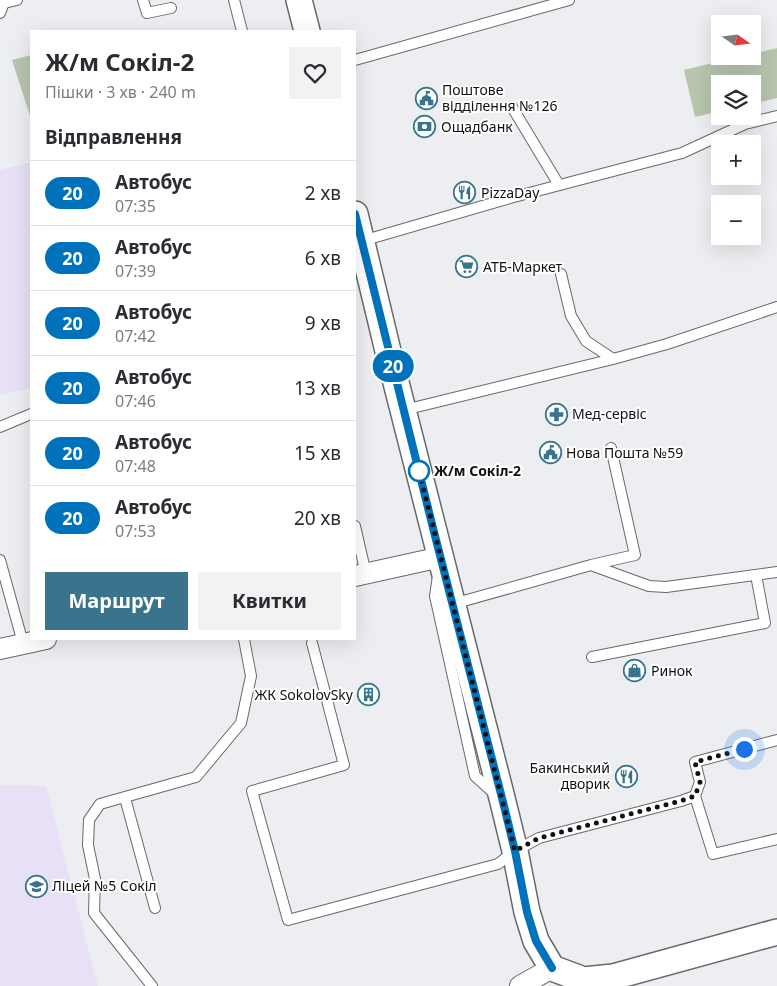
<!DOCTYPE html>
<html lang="uk">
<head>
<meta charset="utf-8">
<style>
  :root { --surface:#fff; --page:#f2f2f3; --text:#2b2b33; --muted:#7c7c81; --line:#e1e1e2; --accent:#39738c }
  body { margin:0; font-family:"Noto Sans",sans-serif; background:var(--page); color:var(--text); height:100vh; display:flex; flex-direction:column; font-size:19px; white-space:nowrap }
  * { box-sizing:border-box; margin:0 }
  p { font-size:16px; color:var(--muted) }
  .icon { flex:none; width:28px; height:28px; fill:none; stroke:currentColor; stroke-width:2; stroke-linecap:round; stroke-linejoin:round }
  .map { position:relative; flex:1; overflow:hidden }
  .drawer { position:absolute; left:30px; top:30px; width:326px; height:610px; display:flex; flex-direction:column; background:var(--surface); border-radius:0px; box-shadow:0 5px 20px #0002 }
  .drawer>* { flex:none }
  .badge { padding:0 10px; border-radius:16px; font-size:18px; line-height:32px }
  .needle { width:32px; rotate:104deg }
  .tools { position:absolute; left:711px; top:15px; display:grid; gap:10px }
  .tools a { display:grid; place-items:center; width:50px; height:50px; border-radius:0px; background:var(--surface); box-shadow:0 5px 20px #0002; font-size:25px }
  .you { position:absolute; width:25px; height:25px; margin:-12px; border:4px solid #fff; border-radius:50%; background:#1a73e8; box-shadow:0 0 0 8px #1a73e833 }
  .map>.badge { position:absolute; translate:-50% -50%; box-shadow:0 0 0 2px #fff }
  h2 { padding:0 15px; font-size:19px; line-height:45px }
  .round { display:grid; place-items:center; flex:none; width:52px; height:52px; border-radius:0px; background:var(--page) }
  .overview { display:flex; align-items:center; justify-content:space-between; height:85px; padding:0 15px }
  h1 { font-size:24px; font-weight:700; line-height:38px }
  .cta { display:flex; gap:10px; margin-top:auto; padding:10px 15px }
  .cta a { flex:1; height:58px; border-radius:0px; background:var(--accent); color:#fff; font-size:20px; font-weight:700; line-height:58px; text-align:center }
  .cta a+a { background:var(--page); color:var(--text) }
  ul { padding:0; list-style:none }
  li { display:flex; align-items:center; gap:15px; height:65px; padding:0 15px; border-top:1px solid var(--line) }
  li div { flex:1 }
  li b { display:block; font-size:19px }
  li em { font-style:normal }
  li .badge { min-width:55px; font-weight:700; text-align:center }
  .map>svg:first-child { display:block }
</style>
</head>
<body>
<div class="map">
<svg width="777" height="986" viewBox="0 0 777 986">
  <rect width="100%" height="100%" fill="#eceef1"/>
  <path fill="#e7e0f6" d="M31 162V388L0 395V170Z
    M0 785 46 786 98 986H0Z"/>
  <path fill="#b8c5ae" d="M777 48V98L753 104 752 84H720V111L695 117 684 70 741 56H752L753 54Z
    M31 55V119L12 60Z"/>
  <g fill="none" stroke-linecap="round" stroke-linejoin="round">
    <defs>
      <path id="service" d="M143 0 147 13 171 8
        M234 0 242 31
        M0 13 4 3 17 0
        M355 60 569 0
        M512 107 559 185
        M362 241 510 198 682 153 745 124 777 116
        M561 274 571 316 586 341 613 359
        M404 410 613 359 667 344 777 307
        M0 427 31 414
        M355 526 366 574
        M0 560 23 643
        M591 565 649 586 666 587 777 572
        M438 576 435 596 475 776 496 795
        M453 604 591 565 635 555 611 448
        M312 643 344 765 252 791 288 920 498 864 515 851 539 838 681 801 695 796
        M592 657 765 623 756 575
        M777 740 695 762 700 782 695 796 713 854 777 839
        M125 798 155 908
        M152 986 94 913 95 879 88 845 89 820 100 804 196 777 241 723 251 676 244 639"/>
      <path id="minor" d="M355 576 441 557
        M0 649 46 639
        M520 986 552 968"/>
      <path id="tertiary" d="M299 0 307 31
        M355 214 388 351 503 802 515 851 527 912 536 941 552 968 584 980 613 977 777 932"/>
    </defs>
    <use href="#service" stroke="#67696b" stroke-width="12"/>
    <use href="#minor" stroke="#67696b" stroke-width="22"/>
    <use href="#tertiary" stroke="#67696b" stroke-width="28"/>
    <use href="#service" stroke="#fff" stroke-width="10"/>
    <use href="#minor" stroke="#fff" stroke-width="20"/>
    <use href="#tertiary" stroke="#fff" stroke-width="25"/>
  </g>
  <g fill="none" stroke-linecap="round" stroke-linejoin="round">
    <defs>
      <path id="line" d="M355 214 433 528 503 802 515 851 527 912 536 941 552 968"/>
    </defs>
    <use href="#line" stroke="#fff" stroke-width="11"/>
    <use href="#line" stroke="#0072bc" stroke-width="8"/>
    <path stroke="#101111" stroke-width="5" stroke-dasharray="0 9" d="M419 471 417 463 515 851 539 838 680 801 695 796 700 782 695 762 744 749"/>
  </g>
  <defs>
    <symbol id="civic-ring" viewBox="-11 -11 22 22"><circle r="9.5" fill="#fff" stroke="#39738c" stroke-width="1.5"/><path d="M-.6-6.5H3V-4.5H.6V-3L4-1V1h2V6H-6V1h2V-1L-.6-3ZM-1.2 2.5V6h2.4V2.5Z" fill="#39738c"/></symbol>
    <symbol id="bank-ring" viewBox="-11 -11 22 22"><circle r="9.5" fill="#fff" stroke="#39738c" stroke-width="1.5"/><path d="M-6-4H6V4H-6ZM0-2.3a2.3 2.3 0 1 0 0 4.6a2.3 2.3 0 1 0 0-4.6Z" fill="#39738c"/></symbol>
    <symbol id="restaurant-ring" viewBox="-11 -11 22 22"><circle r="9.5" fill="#fff" stroke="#39738c" stroke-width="1.5"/><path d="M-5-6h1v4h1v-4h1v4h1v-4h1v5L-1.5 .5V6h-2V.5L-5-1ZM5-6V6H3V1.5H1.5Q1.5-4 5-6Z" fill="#39738c"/></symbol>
    <symbol id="supermarket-ring" viewBox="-11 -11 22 22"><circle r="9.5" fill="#fff" stroke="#39738c" stroke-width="1.5"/><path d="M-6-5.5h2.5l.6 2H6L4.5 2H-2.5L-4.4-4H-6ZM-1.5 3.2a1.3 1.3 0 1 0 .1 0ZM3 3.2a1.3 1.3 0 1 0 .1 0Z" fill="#39738c"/></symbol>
    <symbol id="pharmacy-ring" viewBox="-11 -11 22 22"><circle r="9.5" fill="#fff" stroke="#39738c" stroke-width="1.5"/><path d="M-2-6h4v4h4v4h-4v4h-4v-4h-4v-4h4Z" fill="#39738c"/></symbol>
    <symbol id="shop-ring" viewBox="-11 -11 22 22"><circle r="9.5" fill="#fff" stroke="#39738c" stroke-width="1.5"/><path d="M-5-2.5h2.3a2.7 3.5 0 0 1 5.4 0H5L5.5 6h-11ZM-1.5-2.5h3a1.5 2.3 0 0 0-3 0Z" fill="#39738c"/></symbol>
    <symbol id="building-ring" viewBox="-11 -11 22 22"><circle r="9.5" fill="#fff" stroke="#39738c" stroke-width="1.5"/><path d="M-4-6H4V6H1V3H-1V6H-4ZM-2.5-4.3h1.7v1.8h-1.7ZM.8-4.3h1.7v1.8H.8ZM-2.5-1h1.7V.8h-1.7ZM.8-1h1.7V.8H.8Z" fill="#39738c"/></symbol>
    <symbol id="school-ring" viewBox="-11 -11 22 22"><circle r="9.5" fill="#fff" stroke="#39738c" stroke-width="1.5"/><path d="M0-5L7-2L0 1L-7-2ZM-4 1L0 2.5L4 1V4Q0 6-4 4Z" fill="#39738c"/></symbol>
  </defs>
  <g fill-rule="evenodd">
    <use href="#civic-ring" x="414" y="86" width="25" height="25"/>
    <use href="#bank-ring" x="412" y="114" width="25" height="25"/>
    <use href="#restaurant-ring" x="452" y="180" width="25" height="25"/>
    <use href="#supermarket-ring" x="454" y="254" width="25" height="25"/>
    <use href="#pharmacy-ring" x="544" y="402" width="25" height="25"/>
    <use href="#civic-ring" x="538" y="440" width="25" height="25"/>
    <use href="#shop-ring" x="622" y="658" width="25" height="25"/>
    <use href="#building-ring" x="356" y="682" width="25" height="25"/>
    <use href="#restaurant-ring" x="614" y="764" width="25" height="25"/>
    <use href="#school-ring" x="24" y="874" width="25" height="25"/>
  </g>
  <circle fill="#fff" stroke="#0072bc" stroke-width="2.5" cx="419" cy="471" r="10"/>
  <g text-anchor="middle" stroke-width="4" stroke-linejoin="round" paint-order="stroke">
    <g font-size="14" fill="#101111" stroke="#fff" text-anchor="start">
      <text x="442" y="95">Поштове<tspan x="442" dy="16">відділення №126</tspan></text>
      <text x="441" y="132">Ощадбанк</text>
      <text x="481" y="198">PizzaDay</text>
      <text x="483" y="272">АТБ-Маркет</text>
      <text x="572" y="419">Мед-сервіс</text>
      <text x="566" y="458">Нова Пошта №59</text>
      <text x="651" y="676">Ринок</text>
      <text x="353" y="700" text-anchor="end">ЖК SokolovSky</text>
      <text x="610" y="773" text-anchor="end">Бакинський<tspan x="610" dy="16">дворик</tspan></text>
      <text x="52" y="891">Ліцей №5 Сокіл</text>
    </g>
    <g font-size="14" font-weight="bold" fill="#101111" stroke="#fff" text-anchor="start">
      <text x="434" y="476">Ж/м Сокіл-2</text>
    </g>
  </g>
</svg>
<div class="tools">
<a><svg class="needle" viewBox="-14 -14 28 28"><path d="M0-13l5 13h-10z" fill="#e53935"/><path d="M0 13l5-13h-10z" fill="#7c7c81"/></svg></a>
<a><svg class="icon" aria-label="layers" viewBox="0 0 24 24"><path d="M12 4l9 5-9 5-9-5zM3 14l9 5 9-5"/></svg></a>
<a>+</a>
<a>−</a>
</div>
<div class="you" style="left:744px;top:749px"></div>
<b class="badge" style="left:393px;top:366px;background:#0072bc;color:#fff">20</b>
<section class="drawer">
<div class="overview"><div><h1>Ж/м Сокіл-2</h1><p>Пішки · 3 хв · 240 m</p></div><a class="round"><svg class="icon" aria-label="heart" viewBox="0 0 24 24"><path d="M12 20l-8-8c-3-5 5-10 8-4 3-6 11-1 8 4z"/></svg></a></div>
<h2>Відправлення</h2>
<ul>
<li><span class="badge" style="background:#0072bc;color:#fff">20</span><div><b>Автобус</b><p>07:35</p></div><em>2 хв</em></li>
<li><span class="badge" style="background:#0072bc;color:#fff">20</span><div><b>Автобус</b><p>07:39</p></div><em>6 хв</em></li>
<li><span class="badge" style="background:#0072bc;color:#fff">20</span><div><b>Автобус</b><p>07:42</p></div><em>9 хв</em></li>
<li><span class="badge" style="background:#0072bc;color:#fff">20</span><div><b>Автобус</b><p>07:46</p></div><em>13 хв</em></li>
<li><span class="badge" style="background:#0072bc;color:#fff">20</span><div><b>Автобус</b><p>07:48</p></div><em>15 хв</em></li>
<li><span class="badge" style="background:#0072bc;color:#fff">20</span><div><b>Автобус</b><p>07:53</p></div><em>20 хв</em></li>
</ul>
<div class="cta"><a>Маршрут</a><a>Квитки</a></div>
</section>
</div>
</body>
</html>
